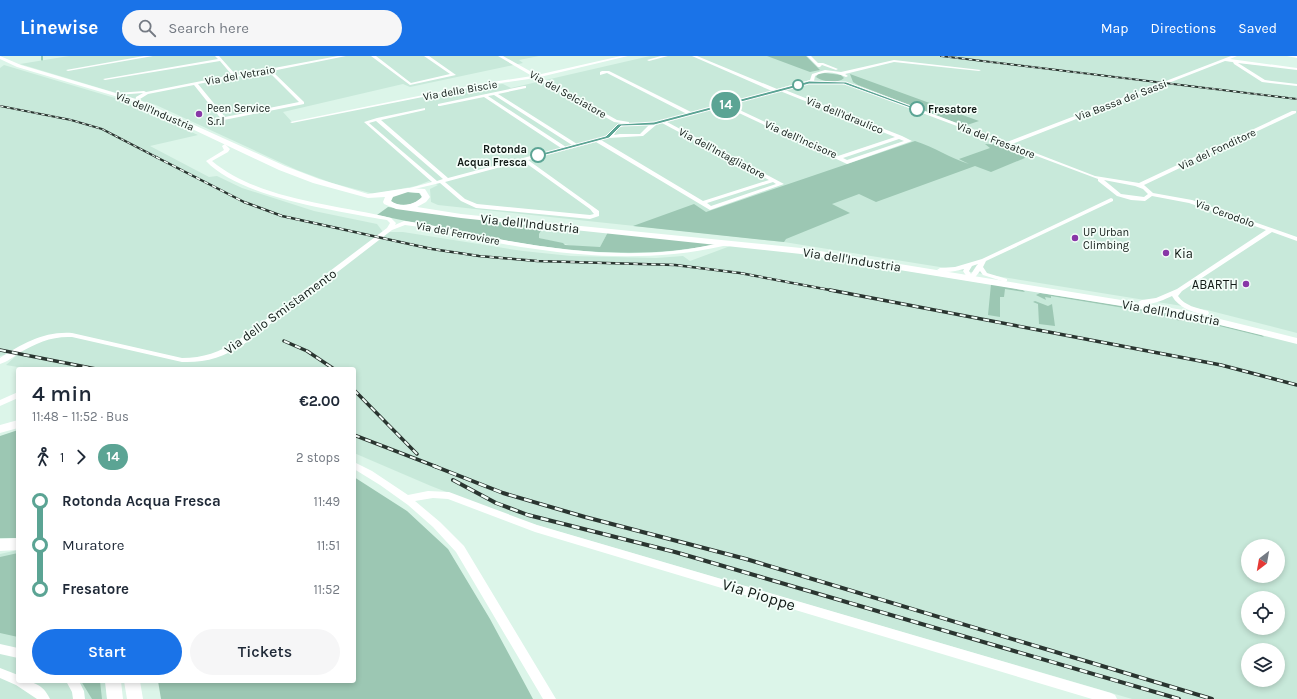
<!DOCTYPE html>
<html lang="en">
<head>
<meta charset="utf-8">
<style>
  :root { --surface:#fff; --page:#f6f6f7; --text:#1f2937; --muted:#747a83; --accent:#1a73e8 }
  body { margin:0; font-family:Karla,sans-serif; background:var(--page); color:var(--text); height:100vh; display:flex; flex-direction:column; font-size:15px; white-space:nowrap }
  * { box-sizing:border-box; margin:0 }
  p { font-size:13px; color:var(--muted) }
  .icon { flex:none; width:22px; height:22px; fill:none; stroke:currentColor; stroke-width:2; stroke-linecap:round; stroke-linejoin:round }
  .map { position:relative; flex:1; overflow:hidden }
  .details { position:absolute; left:16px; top:311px; width:340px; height:316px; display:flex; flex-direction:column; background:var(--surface); border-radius:4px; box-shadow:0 2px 6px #0003 }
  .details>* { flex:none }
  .badge { padding:0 8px; border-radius:13px; font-size:14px; line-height:26px }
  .needle { width:26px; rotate:211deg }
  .controls { position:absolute; left:1241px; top:483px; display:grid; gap:8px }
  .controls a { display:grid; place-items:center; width:44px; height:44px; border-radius:50%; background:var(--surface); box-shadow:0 2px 6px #0003; font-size:20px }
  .map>.badge { position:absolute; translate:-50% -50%; box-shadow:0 0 0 2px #fff }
  .legs { display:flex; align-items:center; gap:6px; height:44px; padding:0 16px; font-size:13px }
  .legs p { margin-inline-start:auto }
  .headline { display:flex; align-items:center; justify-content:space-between; height:68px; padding:0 16px }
  h1 { font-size:22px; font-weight:600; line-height:30px }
  .primary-button { display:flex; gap:8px; margin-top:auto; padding:8px 16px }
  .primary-button a { flex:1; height:46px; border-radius:24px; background:var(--accent); color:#fff; font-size:16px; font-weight:600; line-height:46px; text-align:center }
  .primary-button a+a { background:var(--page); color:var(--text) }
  ul { padding:0 16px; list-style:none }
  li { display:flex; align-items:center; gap:14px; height:44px; font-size:15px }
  li i { display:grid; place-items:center; width:6px; height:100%; margin:0 5px; background:currentColor }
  li i::after { content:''; width:10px; height:10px; margin:-5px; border:3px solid; border-radius:50%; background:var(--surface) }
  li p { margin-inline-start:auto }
  li:first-child i { background:linear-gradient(#0000 50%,currentColor 0) }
  li:last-child i { background:linear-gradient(currentColor 50%,#0000 0) }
  header { display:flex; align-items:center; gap:24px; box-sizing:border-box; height:56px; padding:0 20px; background:var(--accent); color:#fff }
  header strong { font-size:19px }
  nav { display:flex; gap:22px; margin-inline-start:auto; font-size:14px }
  .search { width:280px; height:36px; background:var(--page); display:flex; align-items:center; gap:10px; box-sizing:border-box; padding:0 14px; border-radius:22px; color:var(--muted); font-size:15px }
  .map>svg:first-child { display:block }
</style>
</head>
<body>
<header>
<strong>Linewise</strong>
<div class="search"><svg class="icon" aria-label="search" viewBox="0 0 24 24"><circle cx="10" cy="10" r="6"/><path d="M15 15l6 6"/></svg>Search here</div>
<nav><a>Map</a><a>Directions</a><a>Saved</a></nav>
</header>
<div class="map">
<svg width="1297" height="643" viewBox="0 0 1297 643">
  <rect width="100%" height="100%" fill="#dcf5e9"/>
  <path fill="#c8e9da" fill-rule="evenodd" d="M69 0H539L519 4 523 7 410 31 403 28 283 56 292 66 470 31 503 28 511 32 650 0H1233L1224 4 1231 6 1297 13V277L1207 254 784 186 438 149 431 146 430 133 438 129 429 125 416 130 374 138 332 127 297 114 156 49 20 8Z
    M4 9 115 42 198 79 150 90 209 121 217 120 242 132 314 155 377 168 383 176H403L523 195 571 200 656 202 683 200 690 205 733 189 780 194 1180 259 1297 287V643H1132L516 463 431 430 354 397V313H29L6 309 16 300 7 298 0 300V12ZM1248 490H1278V520H1248ZM1248 542H1278V572H1248ZM1248 594H1278V624H1248Z
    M544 170 608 176 600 191H577L539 182V178Z
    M18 494V625H105L107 643H0V498Z"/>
  <path fill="#9cc7b3" d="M767 0H806L820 14 810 16Z
    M825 17 841 19 844 22C838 28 823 26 816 21L818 18Z
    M850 18 979 65 964 70 858 29 853 26Z
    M915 85C934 91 950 102 969 108L959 103 990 92 985 88 1004 89 1032 99 991 116 975 110 876 146 859 138 832 148 850 157 786 183 784 186 633 170 694 148 706 156Z
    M406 136 419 137 422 141C415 150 402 150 392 147L391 145 393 140Z
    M388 151 544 170 539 178V182L563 187 565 189 600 191 608 176 721 187C607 213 489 181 377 159Z
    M991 228 1023 234 1025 236 1005 233 1004 241H1000V261L988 259Z
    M1040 237 1180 259 1262 279 1264 281 1195 264 1180 265 1155 257 1051 240V242L1045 241 1046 244 1036 239Z
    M1035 245 1048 250 1052 248 1055 270 1039 268 1038 248 1033 246Z
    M18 374V482H0V380Z
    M354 421 407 455 448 493 490 563 533 643H161L158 625H354Z
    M18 497V581L0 577V501Z
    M81 625H100L102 643H92Z"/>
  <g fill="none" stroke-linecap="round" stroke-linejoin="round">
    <path stroke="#5ba687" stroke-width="1" d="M42 0V4"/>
    <path fill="#fff" fill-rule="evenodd" d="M144 0H153L68 15 66 14Z
      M215 0H219L236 19 338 0H346L272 15 304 46V48L224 64H222L194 29 148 38 140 43 137 46 135 45 136 41 143 37 117 39 115 38 117 37 144 35 146 36 232 19 220 5 105 24 103 23 218 3ZM268 15 299 46 225 61 198 28Z
      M371 0H376L411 27 450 18 424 0H429L456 19 410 29Z
      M498 0H503L537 19 621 0H628L540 21 617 64 629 66V68L618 72 614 79 620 78H640L649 69H637L635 68V67H654L687 58 607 17 600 19V16L602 15H609L691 56 772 35 692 0H697L777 33 810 24 812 18 825 14 841 16 894 4 981 14 979 15 894 6 845 18 848 20 846 21C836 17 826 14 815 20L814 25H827L829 26V27H809L785 34 902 80 912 85 847 108 724 50 667 66 784 128 710 154 596 86 528 104 599 155V160L590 163 476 152 461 145 440 127 406 135V133L432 126 364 66 377 62 425 52V54L381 64 448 122 561 92 484 41 440 50H438V48L524 30H526V32L498 38 577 88 606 80C613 75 613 71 621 67L614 66 536 22 473 31 292 67 290 66 473 29 532 20ZM780 35 895 81 838 100 729 49ZM494 39 572 89 566 91 488 40ZM376 65 443 123 437 125 369 67ZM662 67 769 124 703 145 601 84 608 82 643 80 656 69ZM899 83 904 85 847 104 843 102ZM523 105 590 153 594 158 590 159 477 148 465 143 445 126ZM773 126 776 128 711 150 707 147Z
      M661 0H668L649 5 647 4Z
      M807 0H811L818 7H823L838 13 836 14 822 9 820 11H818Z
      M1231 0H1237L1230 3 1297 12V14L1238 7 1265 24 1297 28V30L1262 26 1234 8 1233 6 1225 5 1012 88 1095 120 1139 127 1292 55H1296V57L1144 129 1153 137 1192 144 1297 181V185L1272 176 1182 235 1178 240C1185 250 1197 252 1208 255L1209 257 1208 259H1205C1192 256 1179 252 1172 240 1163 244 1147 252 1138 246L1142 244 1156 242 1177 233 1266 174 1189 147 1152 140 1145 145 1131 144 1117 140 1098 125V123L853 31 835 26 837 25 856 29 1007 86ZM1104 124 1135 130 1143 133 1148 138 1144 141 1121 138Z
      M1287 0H1297V2Z
      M225 88 230 93 228 96 212 105C259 144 334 148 391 162L396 167 395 169 404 165 412 166C441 170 470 178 498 183 556 194 615 201 673 195 692 193 711 189 730 185L733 187 732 188C627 214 524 194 420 171L405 169 392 174 243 289C224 301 205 307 182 306L72 281C52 280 36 287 19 297 13 301 7 306 0 308V302C22 288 44 275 72 277L182 302C203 302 220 296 237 285L387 172 390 167 387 164C338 155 241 142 206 105L224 94 222 90Z
      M1111 142 1113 143V145L986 205 983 211 987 217 1007 223V225L1005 226 983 219 980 215 973 224H969L963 215 964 213C956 215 943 218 937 214L940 212 955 211 982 203ZM978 208 977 209 971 218 969 215 972 210Z
      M18 336V342L0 350V344Z
      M354 406 372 415 408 439 428 435 449 436 537 469 1111 637 1115 639 1117 643H1092L535 476 448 443 433 442 415 445 440 466 464 490 556 643H543L456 496 433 471 408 449 380 429 354 413Z
      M0 588 18 592V602L0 598Z
      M0 612 18 619V625C33 625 43 628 50 643H37L16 629 0 622Z
      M66 625H79L84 635 85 643H73L72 636Z"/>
    <path fill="#fff" fill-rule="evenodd" d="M0 0 21 9 139 44 285 110 319 123 368 138 408 132 425 133 430 141 426 146 417 151 461 158 801 192 1183 254 1297 282V288L1183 260 801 198 461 162 396 153 384 148 383 146 385 141 368 142 313 127 279 114 135 46 17 11 0 3ZM408 136 420 137 422 141C414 149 401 152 391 145L393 141Z
      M18 364V372L0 377V369Z
      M18 482V494L0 495V483Z
      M105 625H121L123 643H107Z
      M124 625H140L143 643H127Z"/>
    <defs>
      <path id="rail-far3" d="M941 0 1297 43
        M0 50 71 64 102 73 158 102"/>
      <path id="rail-far2" d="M156 101 244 146 282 160 432 193 479 200 537 205 675 209 740 217 835 235"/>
      <path id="rail-far1" d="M830 234 1221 309 1297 329
        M284 285 307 295 334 313
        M0 294 96 313
        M354 334 417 398
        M354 379 437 411"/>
      <path id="rail" d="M434 410 503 437 585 461 746 503 1212 643
        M453 424 496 447 528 459 675 496 1179 643"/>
    </defs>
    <use href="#rail-far3" stroke="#2a3530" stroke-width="2"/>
    <use href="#rail-far2" stroke="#2a3530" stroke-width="2.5"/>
    <use href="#rail-far1" stroke="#2a3530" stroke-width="3.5"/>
    <use href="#rail" stroke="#2a3530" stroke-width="4"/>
    <use href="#rail-far3" stroke="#f4fef9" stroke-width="1" stroke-dasharray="3.5" stroke-linecap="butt"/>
    <use href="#rail-far2" stroke="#f4fef9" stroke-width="1.5" stroke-dasharray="4.5" stroke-linecap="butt"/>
    <use href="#rail-far1" stroke="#f4fef9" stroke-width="2" stroke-dasharray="6" stroke-linecap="butt"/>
    <use href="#rail" stroke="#f4fef9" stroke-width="2.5" stroke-dasharray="8" stroke-linecap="butt"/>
  </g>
  <path fill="#5ba494" stroke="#fff" d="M809 25 846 26 919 53 916 54 844 28H809L654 69 621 70 609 82 538 101 535 99 606 80 618 68 654 66Z"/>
  <g fill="#fff" stroke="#5ba494" stroke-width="2">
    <circle cx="798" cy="29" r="5"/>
    <circle cx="917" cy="53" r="7"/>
    <circle cx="538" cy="99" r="7"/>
  </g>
  <g fill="#8837a7" stroke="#f4fef9" stroke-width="1.5">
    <circle cx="199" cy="58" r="4"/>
    <circle cx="1075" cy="182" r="4"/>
    <circle cx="1166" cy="197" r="4"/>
    <circle cx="1246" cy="228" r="4"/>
  </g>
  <g text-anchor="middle" stroke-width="3.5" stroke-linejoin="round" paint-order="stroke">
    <g font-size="11" fill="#111a16" stroke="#f4fef9">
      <text transform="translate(240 19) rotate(-10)" y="4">Via del Vetraio</text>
      <text transform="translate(460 34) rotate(-10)" y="4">Via delle Biscie</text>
      <text transform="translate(568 38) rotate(29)" y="4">Via del Selciatore</text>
      <text transform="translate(1121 44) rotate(-21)" y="4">Via Bassa dei Sassi</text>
      <text transform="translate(155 55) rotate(23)" y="4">Via dell'Industria</text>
      <text transform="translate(845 59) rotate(22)" y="4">Via dell'Idraulico</text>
      <text transform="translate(801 83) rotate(24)" y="4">Via dell'Incisore</text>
      <text transform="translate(996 84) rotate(21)" y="4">Via del Fresatore</text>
      <text transform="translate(1217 93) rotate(-25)" y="4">Via del Fonditore</text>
      <text transform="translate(722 97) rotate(28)" y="4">Via dell'Intagliatore</text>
      <text transform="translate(1225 157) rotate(20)" y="4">Via Cerodolo</text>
      <text transform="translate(458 177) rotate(11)" y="4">Via del Ferroviere</text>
    </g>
    <g font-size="11" fill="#111a16" stroke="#f4fef9" text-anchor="start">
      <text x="207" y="56">Peen Service<tspan x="207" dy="13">S.r.l</tspan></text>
      <text x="1083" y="180">UP Urban<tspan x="1083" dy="13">Climbing</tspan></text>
    </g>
    <g font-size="11" font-weight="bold" fill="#111a16" stroke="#f4fef9" text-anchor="start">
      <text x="928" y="57">Fresatore</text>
      <text x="527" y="97" text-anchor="end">Rotonda<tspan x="527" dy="13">Acqua Fresca</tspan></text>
    </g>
    <g font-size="13" fill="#111a16" stroke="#f4fef9">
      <text transform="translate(530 167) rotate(6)" y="5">Via dell'Industria</text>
      <text transform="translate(852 203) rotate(9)" y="5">Via dell'Industria</text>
      <text transform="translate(280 255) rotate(-36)" y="5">Via dello Smistamento</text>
      <text transform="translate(1171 256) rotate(10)" y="5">Via dell'Industria</text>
    </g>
    <g font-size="13" fill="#111a16" stroke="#f4fef9" text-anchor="start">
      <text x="1174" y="202">Kia</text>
      <text x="1238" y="233" text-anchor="end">ABARTH</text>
    </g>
    <g font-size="16" fill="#111a16" stroke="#f4fef9">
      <text transform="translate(759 538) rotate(17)" y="6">Via Pioppe</text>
    </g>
  </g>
</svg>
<div class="controls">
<a><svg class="needle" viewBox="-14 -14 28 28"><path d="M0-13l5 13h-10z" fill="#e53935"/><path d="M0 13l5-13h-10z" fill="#747a83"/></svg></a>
<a><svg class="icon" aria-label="locate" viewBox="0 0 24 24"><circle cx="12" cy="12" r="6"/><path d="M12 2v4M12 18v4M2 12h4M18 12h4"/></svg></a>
<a><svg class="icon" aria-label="layers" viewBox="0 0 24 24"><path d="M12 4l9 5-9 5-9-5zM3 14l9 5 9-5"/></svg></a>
</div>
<b class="badge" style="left:726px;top:49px;background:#5ba494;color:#fff">14</b>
<section class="details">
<div class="headline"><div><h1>4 min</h1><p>11:48 – 11:52 · Bus</p></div><b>€2.00</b></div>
<div class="legs"><svg class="icon" aria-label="walk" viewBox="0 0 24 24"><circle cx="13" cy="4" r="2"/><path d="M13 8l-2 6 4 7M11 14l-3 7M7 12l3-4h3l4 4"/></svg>1<svg class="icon" aria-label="forward" viewBox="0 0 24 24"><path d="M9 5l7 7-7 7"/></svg><b class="badge" style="background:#5ba494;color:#fff">14</b><p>2 stops</p></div>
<ul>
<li><i style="color:#5ba494"></i><b>Rotonda Acqua Fresca</b><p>11:49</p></li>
<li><i style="color:#5ba494"></i><span>Muratore</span><p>11:51</p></li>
<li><i style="color:#5ba494"></i><b>Fresatore</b><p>11:52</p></li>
</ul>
<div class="primary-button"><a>Start</a><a>Tickets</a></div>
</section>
</div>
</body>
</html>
